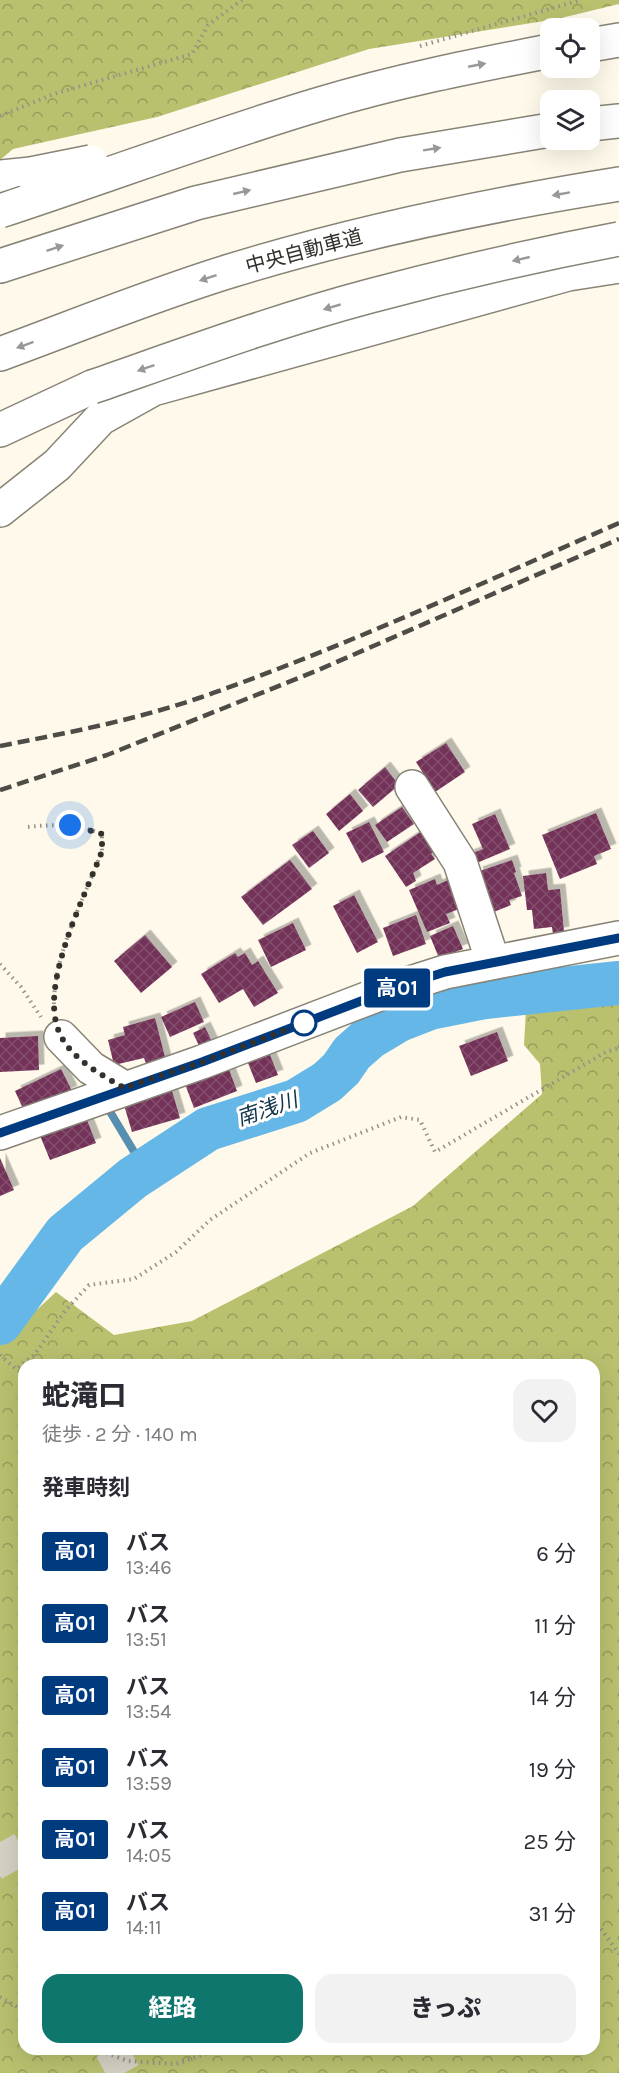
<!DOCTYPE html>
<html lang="ja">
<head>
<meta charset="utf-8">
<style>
  :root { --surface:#fff; --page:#f2f2f3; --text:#2b2b33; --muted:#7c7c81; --accent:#0f766e }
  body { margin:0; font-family:Karla,"Noto Sans JP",sans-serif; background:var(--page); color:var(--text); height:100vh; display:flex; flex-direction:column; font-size:22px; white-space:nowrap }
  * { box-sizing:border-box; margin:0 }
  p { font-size:20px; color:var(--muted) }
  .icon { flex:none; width:33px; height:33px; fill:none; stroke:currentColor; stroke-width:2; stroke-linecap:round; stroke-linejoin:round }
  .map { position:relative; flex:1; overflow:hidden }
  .details { position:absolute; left:18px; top:1359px; width:582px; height:696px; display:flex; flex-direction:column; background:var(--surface); border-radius:18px; box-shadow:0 6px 24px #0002 }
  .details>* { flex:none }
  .badge { padding:0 12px; border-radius:4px; font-size:21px; line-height:39px }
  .controls { position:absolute; left:540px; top:18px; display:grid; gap:12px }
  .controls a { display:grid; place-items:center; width:60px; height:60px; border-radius:12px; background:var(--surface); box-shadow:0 6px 24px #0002; font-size:30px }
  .you { position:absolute; width:30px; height:30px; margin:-15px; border:4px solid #fff; border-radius:50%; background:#1a73e8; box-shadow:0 0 0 9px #1a73e833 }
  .map>.badge { position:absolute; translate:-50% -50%; box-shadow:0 0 0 3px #fff }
  h2 { padding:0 24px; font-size:22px; line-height:54px }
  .round { display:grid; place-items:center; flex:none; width:63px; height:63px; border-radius:18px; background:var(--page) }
  .head { display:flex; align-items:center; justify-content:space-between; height:102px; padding:0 24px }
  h1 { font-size:28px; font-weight:800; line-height:45px }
  .action { display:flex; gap:12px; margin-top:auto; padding:12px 24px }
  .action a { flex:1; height:69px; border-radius:18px; background:var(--accent); color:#fff; font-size:24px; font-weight:800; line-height:69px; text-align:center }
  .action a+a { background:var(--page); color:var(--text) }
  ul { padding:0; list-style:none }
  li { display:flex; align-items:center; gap:18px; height:72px; padding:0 24px }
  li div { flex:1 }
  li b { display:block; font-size:22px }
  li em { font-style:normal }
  li .badge { min-width:66px; font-weight:700; text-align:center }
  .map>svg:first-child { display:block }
</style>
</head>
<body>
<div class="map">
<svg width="619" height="2073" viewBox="0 0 619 2073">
  <defs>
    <pattern id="forest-crowns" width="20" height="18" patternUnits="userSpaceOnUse" patternTransform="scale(1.5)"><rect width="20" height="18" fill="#b9c16f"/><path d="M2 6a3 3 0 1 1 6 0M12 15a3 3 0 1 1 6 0" fill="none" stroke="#979d5b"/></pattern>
    <pattern id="building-cross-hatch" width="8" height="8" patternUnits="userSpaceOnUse" patternTransform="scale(1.5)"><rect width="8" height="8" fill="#733159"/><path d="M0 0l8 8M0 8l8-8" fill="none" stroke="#834e6e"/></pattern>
    <filter id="shadow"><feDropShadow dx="5.5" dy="-5.5" stdDeviation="0" flood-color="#0004"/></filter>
  </defs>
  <rect width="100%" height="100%" fill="#fef9ea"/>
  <path fill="url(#forest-crowns)" fill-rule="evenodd" d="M0 0H619V4L557 19 369 49 157 117 13 149 0 160Z
    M619 999V2073H0V1344L56 1292 114 1335 192 1321 413 1206 542 1094 540 1064 524 1045 526 1009ZM24 1365H594V2049H24Z"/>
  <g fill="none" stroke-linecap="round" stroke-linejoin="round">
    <path stroke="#568faf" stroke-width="8" d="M106 1105 145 1170"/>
    <path stroke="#65b7e7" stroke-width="44" d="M0 1323 65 1234 133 1178 208 1129 296 1101 327 1082 341 1069 352 1053 369 1038 399 1020 430 1008 485 997 619 983"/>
  </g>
  <path fill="url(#building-cross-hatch)" filter="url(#shadow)" d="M446 743 465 772 435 792 416 762Z
    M385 767 399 785 373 807 358 790Z
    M350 794 363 811 339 831 326 814Z
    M402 807 414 824 387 842 375 825Z
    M596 813 611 849 594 856 597 864 560 879 542 835Z
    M495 814 510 849 472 865 468 855 483 849 472 824Z
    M369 822 384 852 362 863 346 833Z
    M428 827 442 847 431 854 435 859 413 873 416 881 406 887 385 856Z
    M313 831 329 853 309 868 292 845Z
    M290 860 312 889 263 925 241 897Z
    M512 860 516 872 514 873 522 896 509 900 511 905 491 913 477 872Z
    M546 873 548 890 560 889 564 932 553 934 552 927 534 929 532 910H527L523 876Z
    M455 877 467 906 446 914 450 923 427 932 409 890 435 879 437 885Z
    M354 895 378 942 357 953 333 906Z
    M416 915 426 944 393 956 383 928Z
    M293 923 306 950 271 967 258 940Z
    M453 926 463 949 439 958 430 936Z
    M145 935 172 967 141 993 114 961Z
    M235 953 238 957 245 953 252 965 258 961 278 993 254 1007 243 989 219 1003 201 974Z
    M195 1002 204 1022 170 1037 161 1017Z
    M155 1018 166 1061 147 1066 144 1058 114 1065 108 1040 125 1035 123 1027Z
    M205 1027 214 1046 202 1052 193 1033Z
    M497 1032 508 1061 471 1076 459 1046Z
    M38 1036 39 1070 0 1072V1038Z
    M270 1055 278 1075 256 1083 248 1063Z
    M228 1067 237 1091 194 1108 185 1084Z
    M61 1069 72 1091 25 1113 15 1091Z
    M172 1091 180 1118 132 1132 124 1105Z
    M85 1115 96 1143 50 1160 39 1133Z
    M0 1158 14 1190 0 1196Z"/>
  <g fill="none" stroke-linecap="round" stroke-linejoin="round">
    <path stroke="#d5d1c4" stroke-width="33" stroke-dasharray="33 16" stroke-linecap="butt" d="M0 1842 24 1885
      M111 2049 124 2073"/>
    <defs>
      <path id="minor" d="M0 510 57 465 101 418 153 389 568 274 619 266
        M412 787 460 862 493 962
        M61 1037 91 1068 124 1088"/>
      <path id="major" d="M0 1133 202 1062 395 988 445 972 619 938"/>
      <path id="highway" d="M590 45 619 40
        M590 124 619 121
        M0 177 31 174
        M0 266 196 203 400 155 550 130
        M0 354C76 326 152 295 230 271 357 232 488 205 619 184
        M0 430 92 387"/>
    </defs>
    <use href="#minor" stroke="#878376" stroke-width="36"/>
    <use href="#major" stroke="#878376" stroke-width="36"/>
    <use href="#highway" stroke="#878376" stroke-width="36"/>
    <path stroke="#949187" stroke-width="4" stroke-dasharray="1.5 4.5" stroke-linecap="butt" d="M420 46 581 0
      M0 116 54 94 192 54 208 25 242 0
      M28 827C54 824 78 824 102 834V851C83 902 52 956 54 1011
      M0 964 21 987 41 1017
      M0 1355 16 1369 35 1354 65 1311 89 1285 134 1279 176 1252 210 1220 310 1153 401 1117 420 1120 435 1152 606 1052 619 1048
      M594 1919 619 1954
      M0 1997 24 2011
      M95 2049 128 2061 176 2064 219 2049"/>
    <use href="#minor" stroke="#fff" stroke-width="33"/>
    <use href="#major" stroke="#fff" stroke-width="33"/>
    <use href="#highway" stroke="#fff" stroke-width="33"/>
    <path stroke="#4e4c46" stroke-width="4.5" stroke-dasharray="12 6" stroke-linecap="butt" d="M0 746C67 733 135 720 199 698 342 648 480 584 619 523
      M0 790 107 755 316 671 619 539"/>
    <defs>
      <path id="highway-bridge" d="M31 174 91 162
        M0 211C107 176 212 136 320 104 396 81 473 66 550 51
        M92 387C184 355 276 321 370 296 452 274 535 255 619 239"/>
    </defs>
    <use href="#highway-bridge" stroke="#878376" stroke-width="36" stroke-linecap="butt"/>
    <use href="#highway-bridge" stroke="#fff" stroke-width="33"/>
  </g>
  <defs><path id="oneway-solid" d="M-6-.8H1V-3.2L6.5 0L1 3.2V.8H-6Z" transform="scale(1.5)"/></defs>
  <g fill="#999896">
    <use href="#oneway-solid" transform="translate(477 65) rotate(-11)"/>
    <use href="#oneway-solid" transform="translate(432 149) rotate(-9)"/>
    <use href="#oneway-solid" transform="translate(242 192) rotate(-13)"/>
    <use href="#oneway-solid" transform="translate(561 194) rotate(170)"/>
    <use href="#oneway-solid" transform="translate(55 248) rotate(-18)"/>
    <use href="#oneway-solid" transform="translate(521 259) rotate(167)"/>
    <use href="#oneway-solid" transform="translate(208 278) rotate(162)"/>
    <use href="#oneway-solid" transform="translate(332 307) rotate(164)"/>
    <use href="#oneway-solid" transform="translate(25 345) rotate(160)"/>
    <use href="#oneway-solid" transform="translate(146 368) rotate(161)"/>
  </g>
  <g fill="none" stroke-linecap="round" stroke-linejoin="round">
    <defs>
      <path id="line" d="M0 1133 202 1062 395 988 445 972 619 938"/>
    </defs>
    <use href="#line" stroke="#fff" stroke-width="14"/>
    <use href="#line" stroke="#003b80" stroke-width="9"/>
    <path stroke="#33312c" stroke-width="6" stroke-dasharray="0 10.8" d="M70 825 102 834V851C85 897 36 989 61 1036 73 1060 102 1075 124 1088L202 1062 304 1023"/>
  </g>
  <circle fill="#fff" stroke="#003b80" stroke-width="3" cx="304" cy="1023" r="12"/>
  <g text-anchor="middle" stroke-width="6" stroke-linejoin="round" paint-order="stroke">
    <g font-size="20" fill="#33312c" stroke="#fff">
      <text transform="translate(304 251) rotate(-15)" y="7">中央自動車道</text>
    </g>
    <g font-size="21" font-style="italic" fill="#0f3448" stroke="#fff">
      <text transform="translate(267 1109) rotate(-19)" y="7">南浅川</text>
    </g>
  </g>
</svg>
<div class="controls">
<a><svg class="icon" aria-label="locate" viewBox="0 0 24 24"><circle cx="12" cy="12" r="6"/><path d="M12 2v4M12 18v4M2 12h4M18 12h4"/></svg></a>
<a><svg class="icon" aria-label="layers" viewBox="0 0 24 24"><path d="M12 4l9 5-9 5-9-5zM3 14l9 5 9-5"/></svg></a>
</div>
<div class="you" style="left:70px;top:825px"></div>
<b class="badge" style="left:397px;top:988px;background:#003b80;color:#fff">高01</b>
<section class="details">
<div class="head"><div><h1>蛇滝口</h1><p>徒歩 · 2 分 · 140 m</p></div><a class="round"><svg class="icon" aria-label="heart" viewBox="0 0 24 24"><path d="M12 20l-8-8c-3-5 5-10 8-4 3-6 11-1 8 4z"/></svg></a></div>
<h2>発車時刻</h2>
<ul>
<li><span class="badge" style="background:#003b80;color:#fff">高01</span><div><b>バス</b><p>13:46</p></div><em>6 分</em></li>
<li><span class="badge" style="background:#003b80;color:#fff">高01</span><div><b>バス</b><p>13:51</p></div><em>11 分</em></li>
<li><span class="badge" style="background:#003b80;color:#fff">高01</span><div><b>バス</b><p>13:54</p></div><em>14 分</em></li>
<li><span class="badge" style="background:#003b80;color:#fff">高01</span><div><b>バス</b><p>13:59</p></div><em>19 分</em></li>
<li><span class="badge" style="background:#003b80;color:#fff">高01</span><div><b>バス</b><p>14:05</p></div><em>25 分</em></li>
<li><span class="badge" style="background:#003b80;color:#fff">高01</span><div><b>バス</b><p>14:11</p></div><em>31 分</em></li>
</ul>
<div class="action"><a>経路</a><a>きっぷ</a></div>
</section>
</div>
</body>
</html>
